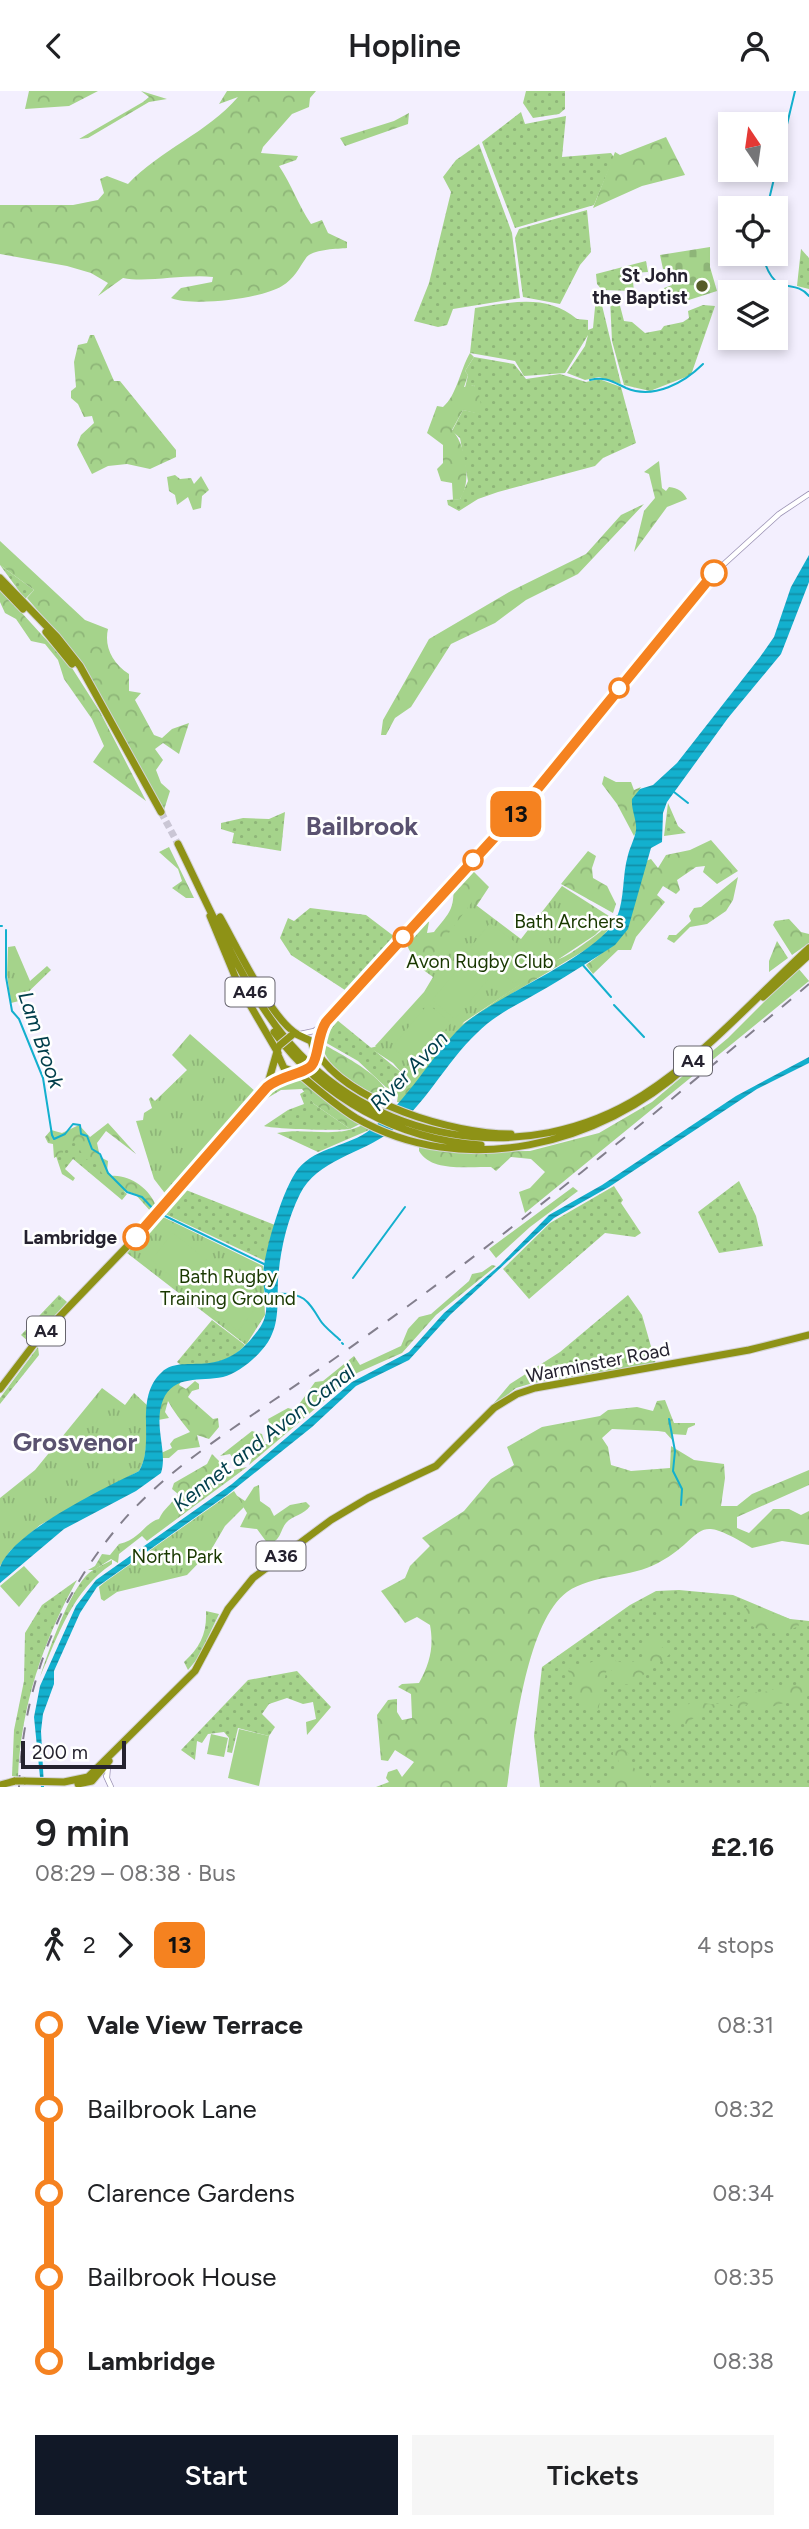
<!DOCTYPE html>
<html lang="en">
<head>
<meta charset="utf-8">
<style>
  :root { --surface:#fff; --page:#f6f6f6; --text:#202124; --muted:#757577; --accent:#111827 }
  body { margin:0; font-family:Figtree,sans-serif; background:var(--page); color:var(--text); height:100vh; display:flex; flex-direction:column; font-size:26px; white-space:nowrap }
  * { box-sizing:border-box; margin:0 }
  p { font-size:23px; color:var(--muted) }
  .icon { flex:none; width:38px; height:38px; fill:none; stroke:currentColor; stroke-width:2; stroke-linecap:round; stroke-linejoin:round }
  .map { position:relative; height:1696px; overflow:hidden }
  .drawer { display:flex; flex-direction:column; background:var(--surface); flex:1 }
  .drawer>* { flex:none }
  .badge { padding:0 14px; border-radius:10px; font-size:24px; line-height:46px }
  .needle { width:46px; rotate:347deg }
  .buttons { position:absolute; left:718px; top:21px; display:grid; gap:14px }
  .buttons a { display:grid; place-items:center; width:70px; height:70px; border-radius:0px; background:var(--surface); box-shadow:0 4px 10px #0003; font-size:35px }
  .scale { position:absolute; left:21px; bottom:18px; width:105px; box-sizing:border-box; padding-left:7px; border:4px solid #25222f; border-top:0; font-size:19px; line-height:24px; white-space:nowrap; color:#25222f; -webkit-text-stroke:5px #fff; paint-order:stroke }
  .map>.badge { position:absolute; translate:-50% -50%; box-shadow:0 0 0 4px #fff }
  .legs { display:flex; align-items:center; gap:10px; height:77px; padding:0 35px; font-size:23px }
  .legs p { margin-inline-start:auto }
  .overview { display:flex; align-items:center; justify-content:space-between; height:119px; padding:0 35px }
  h1 { font-size:38px; font-weight:600; line-height:52px }
  .action { display:flex; gap:14px; margin-top:auto; padding:14px 35px }
  .action a { flex:1; height:80px; border-radius:0px; background:var(--accent); color:#fff; font-size:28px; font-weight:600; line-height:80px; text-align:center }
  .action a+a { background:var(--page); color:var(--text) }
  ul { padding:0 35px; list-style:none }
  li { display:flex; align-items:center; gap:24px; height:84px; font-size:26px }
  li i { display:grid; place-items:center; width:10px; height:100%; margin:0 9px; background:currentColor }
  li i::after { content:''; width:18px; height:18px; margin:-9px; border:5px solid; border-radius:50%; background:var(--surface) }
  li p { margin-inline-start:auto }
  li:first-child i { background:linear-gradient(#0000 50%,currentColor 0) }
  li:last-child i { background:linear-gradient(currentColor 50%,#0000 0) }
  header { display:flex; justify-content:space-between; align-items:center; height:91px; padding:0 35px; background:var(--surface); font-size:32px; font-weight:600 }
  .map>svg:first-child { display:block }
</style>
</head>
<body>
<header><svg class="icon" aria-label="back" viewBox="0 0 24 24"><path d="M15 5l-7 7 7 7"/></svg>Hopline<svg class="icon" aria-label="person" viewBox="0 0 24 24"><circle cx="12" cy="8" r="4"/><path d="M4 21q1-7 8-7t8 7"/></svg></header>
<div class="map">
<svg width="809" height="1696" viewBox="0 0 809 1696">
  <defs>
    <pattern id="grass-dots" width="8" height="8" patternUnits="userSpaceOnUse" patternTransform="scale(1.75)"><rect width="8" height="8" fill="#a5d38b"/><path d="M2 2h.1M6 6h.1" fill="none" stroke="#8eb578" stroke-width="1.8" stroke-linecap="round"/></pattern>
    <pattern id="forest-crowns" width="20" height="18" patternUnits="userSpaceOnUse" patternTransform="scale(1.75)"><rect width="20" height="18" fill="#a5d38b"/><path d="M2 6a3 3 0 1 1 6 0M12 15a3 3 0 1 1 6 0" fill="none" stroke="#8eb578"/></pattern>
    <pattern id="cemetery-stones" width="16" height="16" patternUnits="userSpaceOnUse" patternTransform="scale(1.75)"><rect width="16" height="16" fill="#a5d38b"/><path d="M2 7V4a2 2 0 0 1 4 0v3zM10 15v-3a2 2 0 0 1 4 0v3z" fill="#8eb578"/></pattern>
    <pattern id="park-tufts" width="24" height="20" patternUnits="userSpaceOnUse" patternTransform="scale(1.75)"><rect width="24" height="20" fill="#a5d38b"/><path d="M3 7l-1-3M5 7V3M7 7l1-3M15 17l-1-3M17 17v-4M19 17l1-3" fill="none" stroke="#8eb578"/></pattern>
    <pattern id="water-rules" width="6" height="5" patternUnits="userSpaceOnUse" patternTransform="scale(1.75)"><rect width="6" height="5" fill="#13b0ce"/><path d="M0 2.5h6" fill="none" stroke="#118fa8"/></pattern>
  </defs>
  <rect width="100%" height="100%" fill="#f3effe"/>
  <path fill="url(#grass-dots)" d="M526 0H565V18L559 23 533 27 523 12Z
    M521 21 525 33 566 25 562 66 611 62 614 66 594 114 515 137 482 51Z
    M479 53 512 142 520 207 453 218 447 234 438 236 414 230 429 192 451 101 443 86 456 69Z
    M587 119 591 161 580 174 560 213 523 206 515 147 519 138Z
    M801 158 809 167V198L797 195Z
    M646 170 648 181 632 182 634 200 602 199 597 193 596 183Z
    M596 206H600L621 293 599 286 585 289 567 282 585 255 588 244 565 282 524 285 515 270 470 262 475 217C513 211 547 203 577 228L588 229V239L593 237Z
    M618 207 624 230 632 231 645 242 661 239 664 235 683 231 689 227 688 220 703 214 715 215 691 284 650 300 624 294 612 250 610 208Z
    M474 266 514 273 526 288 560 283 586 291 599 288 621 296 636 352 603 367 595 375 498 401 478 408 459 420 448 414 447 409 460 408 468 390 460 347 452 340 463 319 482 323 474 294 465 297 468 284 465 280Z
    M0 474 34 499 25 508Z
    M668 712 678 735 686 742 664 745Z
    M285 721 281 760 232 752 234 742 221 738V732L243 727 269 728Z
    M310 817 366 824 395 846 348 901 291 864 280 847 288 827 294 830Z
    M337 929 402 982V991L391 1001 358 970 323 950Z
    M305 1000 314 1013 350 1038C338 1040 274 1038 264 1035L288 1019 304 1013 300 1003Z
    M362 1034 369 1039 318 1061 277 1042C305 1036 337 1048 362 1034Z
    M75 1040 105 1083 127 1103 122 1109 73 1068 65 1078 75 1087 73 1090 62 1083 56 1065 58 1050Z
    M739 1090 756 1125 763 1155 719 1162 698 1121Z
    M614 1095 623 1109 621 1112 641 1142 635 1146 605 1142 529 1208 503 1178 550 1132Z
    M186 1099 275 1134 265 1170 165 1123Z
    M59 1204 67 1211 30 1252 21 1244Z
    M628 1204 642 1224 656 1273 533 1292 516 1297 488 1319 510 1293 560 1261Z
    M212 1229 245 1254C229 1273 204 1275 181 1274L177 1271Z
    M38 1256 39 1264 0 1313V1307Z
    M112 1469V1473C73 1499 58 1544 40 1586 48 1561 70 1498 89 1482 95 1477 105 1473 112 1469Z
    M77 1489C43 1550 21 1615 18 1686L12 1685 14 1639 24 1590 25 1542 42 1514Z
    M679 1499 733 1504 790 1528 809 1530V1696H540L534 1645 542 1576 630 1514 656 1500Z
    M206 1520 219 1523 198 1567 188 1579 184 1571C200 1556 207 1543 206 1520Z
    M297 1580 331 1616 307 1644 306 1631 316 1628 313 1611 303 1613 287 1607 269 1613 262 1623 275 1636 269 1645 238 1637 232 1662 227 1661 229 1647 224 1641 208 1643 202 1652 197 1650 195 1669 181 1659 248 1589Z"/>
  <path fill="url(#forest-crowns)" d="M29 0H98L69 15 25 18Z
    M141 0 167 8 149 11 88 47 79 48 143 11 149 6Z
    M227 0H316L310 7 309 16 292 23 263 56 261 62 298 65 296 69 279 75C292 94 298 114 311 133L322 129 328 142 347 151V157C337 158 312 158 306 167 299 177 294 188 282 195 261 208 194 216 171 207L181 197 212 191 213 186C184 183 147 192 123 187L98 205 108 192 91 182 67 175 0 163V114H73L98 109 104 102 100 88 107 85 128 93C160 59 207 42 238 6L219 13Z
    M409 22 408 33 345 55 340 47 394 30Z
    M666 46 685 84 642 95 593 117 615 61 620 64Z
    M90 244H94L114 290H120L176 359V366L150 378 127 373 108 375 92 383 77 354 81 344 94 332 92 325 84 326 78 313 71 307V300L76 296 74 271 78 254 87 252Z
    M470 262 474 266 465 280 468 284 464 296 474 294 479 303 483 324 463 319 452 339C466 353 472 392 460 408L453 409 452 392 441 390 437 378 443 372V354L427 342 437 315 443 316C457 304 460 279 470 262Z
    M659 370 662 397 666 400 669 396C678 397 683 400 687 408L667 416 634 461 644 420 655 407 649 383 644 381Z
    M175 384 180 388 191 387 194 393 201 385 209 399 202 405 201 417 193 419 188 406 177 414 175 404 169 400 167 386Z
    M644 413 578 483 526 509 495 532 451 553 411 616 395 627 386 644H381L383 629 429 548 511 500 586 463 621 424Z
    M0 450 85 529 108 538C104 555 112 572 129 583V600L141 602 135 609 154 644 162 647 172 638 189 632 179 663 163 652 155 658 163 669 156 679 161 692 170 700 164 719 82 571 27 507 34 499 0 474Z
    M0 498 72 577 100 621 146 710 93 671 104 655 92 628 64 588 58 569 45 553 31 550 16 528 5 522 0 511Z
    M604 685 616 691H631L634 699 641 696 633 710 639 735 634 745 617 713 602 693Z
    M711 749 738 780 717 793 703 781 705 775 696 776 677 789 680 799 676 803 663 795 657 804 665 811 636 846 631 859H618L593 883 586 874 613 854 646 770 651 768 658 777 666 764 690 759Z
    M169 756 194 807H186L172 797 182 790 178 778 159 761Z
    M588 760 596 765 592 777 593 787 607 795 616 813 613 822 561 793Z
    M472 779 489 796 433 881C408 862 394 851 424 828L429 831 427 842 434 841C439 834 448 825 451 817 457 803 447 787 472 779Z
    M738 786 733 809 726 820 707 833 690 836 674 852 667 848 669 844H676L691 830 689 825 694 817 701 816Z
    M621 823 597 852 513 902 405 1012 397 1011 398 1004 393 1000 406 987 393 972 370 957 378 955 420 984 460 935 553 870C567 867 588 850 600 841 608 835 610 825 621 823Z
    M789 828 801 841 809 843V852L792 864 773 834 775 830Z
    M777 850 788 867 769 881V870Z
    M798 877 809 890 525 1122 519 1101 530 1097 545 1081 531 1068 511 1066 496 1080 491 1076C469 1075 432 1082 419 1060V1054L464 1061 530 1060 599 1042 652 1011 728 947Z
    M321 952C337 961 389 987 388 1007L385 1010C362 995 327 981 321 952Z
    M286 987 300 988 360 1033 350 1038 314 1013 302 998 281 999 259 1012 275 994Z
    M108 1032 136 1063 106 1040 97 1052 100 1066 108 1070 107 1081 111 1085C129 1083 150 1098 156 1115L153 1123 135 1103 127 1100 115 1102 96 1073 84 1067 75 1049 69 1055 66 1050 63 1051V1062L54 1067 53 1053 48 1052 45 1046 51 1039 62 1042 79 1034 90 1046Z
    M573 1096 578 1100 530 1136 496 1167 489 1158Z
    M492 1174 496 1175 436 1224 402 1262 357 1282 249 1374 257 1356 251 1354 241 1369 235 1370 230 1363 220 1365 252 1340 262 1343 265 1353H269L280 1337 271 1338 268 1328 288 1317 295 1319 315 1291 323 1290 354 1265 360 1274 401 1255 408 1238 419 1226 431 1223 469 1190 472 1183 482 1181Z
    M182 1289 179 1294 186 1298 195 1290 199 1293V1298L192 1300 188 1306 213 1328 218 1327 219 1336 209 1348 197 1344 200 1356 178 1359 169 1367H159V1363L172 1357 170 1353 174 1348 190 1341C181 1330 174 1321 168 1310L165 1321 169 1327 158 1329C161 1309 163 1298 182 1289Z
    M665 1309 674 1332H695V1334L688 1337 686 1344 671 1343 674 1351 665 1341 658 1340 612 1338 602 1347 608 1356 611 1374 631 1380 670 1377 671 1355 694 1369 724 1373 725 1387 721 1415H737L752 1403 809 1379V1394L737 1426V1437L749 1442 773 1418H789L801 1424 809 1420V1454L782 1450 752 1457C690 1419 708 1445 658 1472 631 1487 593 1483 567 1501 526 1531 514 1647 507 1696H376L389 1691 386 1687 388 1681 397 1678 402 1686 414 1671 395 1659 388 1670 381 1669 377 1624 388 1609 397 1608V1621L402 1629 412 1627 411 1603 398 1596 402 1593 419 1592C430 1572 434 1556 430 1534L417 1526 405 1532 381 1500 405 1487 410 1475 430 1455 422 1447 464 1420 491 1388 514 1374 507 1356 542 1336 600 1325 608 1319 637 1316 653 1320 657 1310Z
    M212 1363 229 1380 247 1376 147 1450 142 1445 119 1463 118 1472 111 1468 94 1479H88L95 1475 102 1463 110 1464 119 1453C140 1449 145 1431 159 1428 164 1417 172 1413 178 1403L172 1398 174 1392 207 1373Z
    M259 1394 260 1410 270 1417 274 1425 290 1414 306 1411 310 1415C304 1424 293 1424 286 1432 279 1441 282 1449 268 1453L257 1438 240 1436 247 1422 236 1404 245 1410 254 1396Z
    M746 1516 762 1518 798 1531 799 1535 782 1542 770 1536 762 1540 748 1533Z
    M658 1544 661 1545 660 1555 671 1562 660 1571 659 1577 653 1576 631 1594 615 1592 617 1583 607 1577 598 1620 585 1616 581 1608 574 1604 575 1592 567 1578 599 1569 601 1566 628 1573 648 1564 645 1557Z
    M809 1590V1604L771 1616H755L756 1611 753 1610 740 1618 730 1613 704 1619 686 1633 671 1631 670 1626 693 1610C700 1610 709 1614 715 1613 733 1611 751 1598 769 1601 782 1591 796 1598 809 1590Z
    M626 1657 633 1676 648 1689 651 1696H599L619 1674 618 1668 613 1667V1660Z"/>
  <path fill="url(#cemetery-stones)" d="M710 156V176L717 200 670 215 663 204 664 197 672 194 669 178H663L660 164Z"/>
  <path fill="url(#park-tufts)" d="M562 795 612 827 595 844 464 931 418 989 375 955 424 901 433 886 422 878 472 811 521 848Z
    M15 855 30 890 47 875 51 879 19 910 11 912 7 884 8 856Z
    M190 943 257 1002 167 1105 154 1088 136 1030 143 1029 144 1022 152 1017 149 1008 151 1006 155 1010 187 979 172 964Z
    M161 1125 263 1175 265 1224 246 1254 127 1162Z
    M102 1297 125 1314 134 1302 148 1315C145 1337 150 1362 139 1380L40 1434 10 1460 0 1475V1407L35 1379Z
    M234 1400 244 1416 225 1435 211 1459 187 1484 117 1501 104 1510 101 1508 99 1496 105 1491Z
    M24 1475 39 1491 19 1516 0 1495Z"/>
  <path fill="#a5d38b" d="M490 832 536 867 515 893 470 857Z
    M468 866 491 885 455 928 432 909Z
    M428 913 451 932 415 975 392 956Z
    M173 1142 260 1212 238 1240 151 1169Z
    M239 1638 269 1645 259 1695 228 1687Z
    M211 1643 228 1647 224 1666 207 1663Z"/>
  <path fill="url(#water-rules)" d="M809 464V491L781 563 728 627 667 711 663 722 662 751 651 757 628 838 615 854C593 868 570 883 548 896 523 911 498 921 477 942 445 972 425 1015 390 1041 361 1063 317 1069 300 1103 287 1129 280 1160 278 1189 277 1211 280 1232 268 1251 259 1265 239 1282 223 1286 200 1291 174 1283 163 1309 153 1334 168 1361 161 1382L136 1400 64 1438 0 1492C0 1488 0 1480 0 1476 13 1440 105 1397 139 1380 156 1352 133 1307 162 1281 182 1262 218 1289 252 1247 257 1241 264 1232 265 1225 269 1212 262 1196 263 1183 265 1158 283 1097 298 1078 317 1055 349 1056 371 1038 409 1009 429 967 462 935 497 903 600 865 617 826 625 807 622 784 628 764 630 756 635 747 636 739 637 729 631 719 632 708L640 698 653 694 677 672 760 566 774 546 791 496Z
    M809 966V972L757 998 609 1096 554 1127 450 1224 409 1269 356 1295 312 1336 227 1404 97 1496 80 1522 54 1580V1593L43 1623 41 1640 44 1696H41L34 1626 40 1595 76 1515 96 1489 232 1393 352 1291 409 1261 444 1222 500 1174 549 1124 602 1094 736 1005Z"/>
  <g fill="none" stroke-linecap="round" stroke-linejoin="round">
    <path stroke="#13b0ce" stroke-width="2" d="M767 117 795 0
      M762 163C775 210 792 185 809 205
      M590 289C605 285 613 291 626 297 654 309 685 291 703 273
      M674 701 688 712
      M0 835H2
      M6 839V886L12 920 19 928 43 987 52 1044 54 1048 65 1043 73 1033 80 1034 81 1043 87 1045 92 1058 100 1063 108 1082 127 1101 142 1106 155 1120
      M581 872 611 906
      M614 914 644 946
      M163 1124 266 1174
      M353 1187 405 1116
      M276 1203C303 1201 308 1209 320 1229 324 1236 334 1243 340 1249
      M342 1252 343 1253
      M669 1328 675 1360 673 1380 682 1398 681 1414"/>
    <path stroke="#cac6d5" stroke-width="7" stroke-dasharray="7 3.5" stroke-linecap="butt" d="M161 721 178 753"/>
    <defs>
      <path id="minor" d="M300 943 314 940 324 933
        M316 957 326 931 526 712 713 483 779 423 809 403
        M106 1685 111 1696
        M107 1687 108 1675"/>
      <path id="highway" d="M0 487 57 546 80 575 161 721
        M0 494 23 518
        M46 541 72 573
        M178 753C207 812 242 893 282 943 370 1053 525 1079 643 1004 703 966 757 905 809 857
        M210 825 239 895 278 962
        M220 826C236 854 271 928 297 943
        M763 906 809 864
        M274 941C322 1007 399 1049 481 1054
        M296 943 311 950 316 965
        M316 960C348 1012 453 1043 511 1043
        M278 964 284 977 295 981
        M297 981C317 998 335 1014 356 1027 463 1089 600 1054 687 975
        M268 992 278 957
        M0 1298 38 1248 165 1116 267 996 277 987 295 981
        M24 1690 64 1691 88 1686 195 1580 228 1518 253 1487 331 1429 368 1407 436 1375 494 1317 517 1303 535 1297 749 1259 809 1244
        M78 1693 92 1690 109 1670
        M0 1694 15 1690"/>
    </defs>
    <use href="#minor" stroke="#9b92b4" stroke-width="6"/>
    <use href="#highway" stroke="#d3d3d5" stroke-width="9"/>
    <use href="#minor" stroke="#fff" stroke-width="4.5"/>
    <use href="#highway" stroke="#8e9216" stroke-width="7"/>
    <path stroke="#837f8d" stroke-width="2" stroke-dasharray="12 12" stroke-linecap="butt" d="M19 1696C22 1603 54 1515 112 1443 156 1387 216 1349 274 1309 319 1279 364 1247 408 1215 546 1113 678 1004 809 893"/>
    <defs>
      <path id="highway-bridge" d="M280 954 292 944
        M302 981 315 969
        M15 1690H24"/>
    </defs>
    <use href="#highway-bridge" stroke="#d3d3d5" stroke-width="9" stroke-linecap="butt"/>
    <use href="#highway-bridge" stroke="#8e9216" stroke-width="7"/>
  </g>
  <g fill="none" stroke-linecap="round" stroke-linejoin="round">
    <defs>
      <path id="line-1" d="M136 1146 267 996C281 984 305 983 312 974 319 965 317 945 326 931L526 712 714 482"/>
    </defs>
    <use href="#line-1" stroke="#fff" stroke-width="16"/>
    <use href="#line-1" stroke="#f58220" stroke-width="10"/>
  </g>
  <circle fill="#565b29" stroke="#fff" stroke-width="2.5" cx="702" cy="195" r="7"/>
  <g fill="#fff" stroke="#f58220" stroke-width="3.5">
    <circle cx="714" cy="482" r="12"/>
    <circle cx="619" cy="597" r="9"/>
    <circle cx="473" cy="769" r="9"/>
    <circle cx="403" cy="846" r="9"/>
    <circle cx="136" cy="1146" r="12"/>
  </g>
  <g text-anchor="middle" stroke-width="5" stroke-linejoin="round" paint-order="stroke">
    <g fill="#fff" stroke="#66646d" stroke-width="2">
      <rect x="225.5" y="886.5" width="49" height="29" rx="5"/>
      <rect x="674" y="955.5" width="38" height="29" rx="5"/>
      <rect x="27" y="1225.5" width="38" height="29" rx="5"/>
      <rect x="256.5" y="1450.5" width="49" height="29" rx="5"/>
    </g>
    <g font-size="18" font-weight="bold" fill="#25222f">
      <text x="250" y="907">A46</text>
      <text x="693" y="976">A4</text>
      <text x="46" y="1246">A4</text>
      <text x="281" y="1471">A36</text>
    </g>
    <g font-size="19" font-weight="bold" fill="#25222f" stroke="#fff" text-anchor="end">
      <text x="688" y="191">St John<tspan x="688" dy="22">the Baptist</tspan></text>
    </g>
    <g font-size="19" fill="#193800" stroke="#fff">
      <text x="569" y="837">Bath Archers</text>
      <text x="480" y="877">Avon Rugby Club</text>
      <text x="228" y="1192">Bath Rugby<tspan x="228" dy="22">Training Ground</tspan></text>
      <text x="177" y="1472">North Park</text>
    </g>
    <g font-size="19" font-weight="bold" fill="#25222f" stroke="#fff" text-anchor="end">
      <text x="117" y="1153">Lambridge</text>
    </g>
    <g font-size="19" fill="#25222f" stroke="#fff">
      <text transform="translate(598 1271) rotate(-11)" y="7">Warminster Road</text>
    </g>
    <g font-size="21" font-style="italic" fill="#003e4b" stroke="#fff">
      <text transform="translate(41 949) rotate(71)" y="7">Lam Brook</text>
      <text transform="translate(409 980) rotate(-46)" y="7">River Avon</text>
      <text transform="translate(264 1347) rotate(-38)" y="7">Kennet and Avon Canal</text>
    </g>
    <g font-size="26" font-weight="bold" fill="#5a5270" stroke="#fff">
      <text x="362" y="744">Bailbrook</text>
      <text x="75" y="1360">Grosvenor</text>
    </g>
  </g>
</svg>
<div class="buttons">
<a><svg class="needle" viewBox="-14 -14 28 28"><path d="M0-13l5 13h-10z" fill="#e53935"/><path d="M0 13l5-13h-10z" fill="#757577"/></svg></a>
<a><svg class="icon" aria-label="locate" viewBox="0 0 24 24"><circle cx="12" cy="12" r="6"/><path d="M12 2v4M12 18v4M2 12h4M18 12h4"/></svg></a>
<a><svg class="icon" aria-label="layers" viewBox="0 0 24 24"><path d="M12 4l9 5-9 5-9-5zM3 14l9 5 9-5"/></svg></a>
</div>
<div class="scale">200 m</div>
<b class="badge" style="left:516px;top:723px;background:#f58220;color:#111">13</b>
</div>
<section class="drawer">
<div class="overview"><div><h1>9 min</h1><p>08:29 – 08:38 · Bus</p></div><b>£2.16</b></div>
<div class="legs"><svg class="icon" aria-label="walk" viewBox="0 0 24 24"><circle cx="13" cy="4" r="2"/><path d="M13 8l-2 6 4 7M11 14l-3 7M7 12l3-4h3l4 4"/></svg>2<svg class="icon" aria-label="forward" viewBox="0 0 24 24"><path d="M9 5l7 7-7 7"/></svg><b class="badge" style="background:#f58220;color:#111">13</b><p>4 stops</p></div>
<ul>
<li><i style="color:#f58220"></i><b>Vale View Terrace</b><p>08:31</p></li>
<li><i style="color:#f58220"></i><span>Bailbrook Lane</span><p>08:32</p></li>
<li><i style="color:#f58220"></i><span>Clarence Gardens</span><p>08:34</p></li>
<li><i style="color:#f58220"></i><span>Bailbrook House</span><p>08:35</p></li>
<li><i style="color:#f58220"></i><b>Lambridge</b><p>08:38</p></li>
</ul>
<div class="action"><a>Start</a><a>Tickets</a></div>
</section>
</body>
</html>
